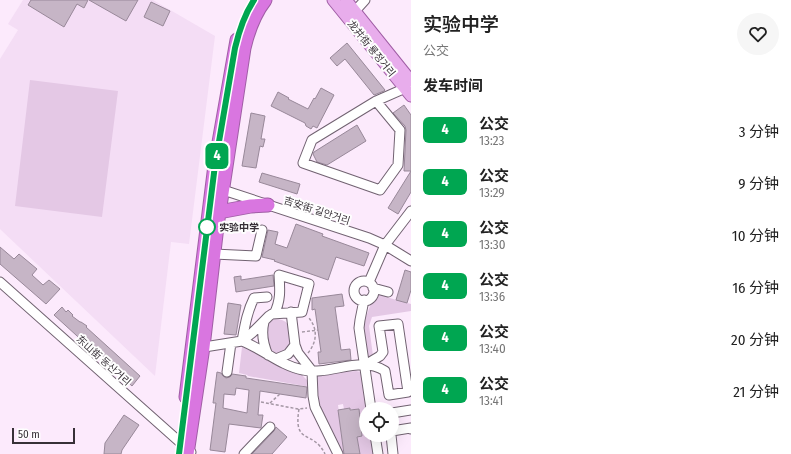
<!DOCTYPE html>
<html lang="zh">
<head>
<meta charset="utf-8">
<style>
  :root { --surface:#fff; --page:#f6f6f6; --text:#222; --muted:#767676 }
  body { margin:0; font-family:"Fira Sans Condensed","Noto Sans SC","Noto Sans KR",sans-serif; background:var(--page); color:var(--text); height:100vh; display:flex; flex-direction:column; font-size:15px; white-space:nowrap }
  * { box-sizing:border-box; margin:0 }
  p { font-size:13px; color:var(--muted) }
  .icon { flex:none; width:22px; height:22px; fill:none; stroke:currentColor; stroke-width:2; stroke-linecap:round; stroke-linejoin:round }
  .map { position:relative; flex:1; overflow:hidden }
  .side { display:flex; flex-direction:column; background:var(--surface); width:380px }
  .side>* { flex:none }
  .badge { padding:0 8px; border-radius:6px; font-size:14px; line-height:26px }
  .tools { position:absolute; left:359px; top:402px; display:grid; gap:8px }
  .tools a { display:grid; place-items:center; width:40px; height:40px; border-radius:50%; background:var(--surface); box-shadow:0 4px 16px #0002; font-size:20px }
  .scale { position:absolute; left:12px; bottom:10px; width:63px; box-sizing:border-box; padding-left:4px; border:2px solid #373037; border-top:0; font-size:11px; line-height:14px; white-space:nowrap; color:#373037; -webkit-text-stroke:3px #fefefe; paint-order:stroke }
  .map>.badge { position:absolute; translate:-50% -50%; box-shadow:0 0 0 2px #fff }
  h2 { padding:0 12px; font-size:15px; line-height:36px }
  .round { display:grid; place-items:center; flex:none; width:42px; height:42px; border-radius:21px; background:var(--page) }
  .summary { display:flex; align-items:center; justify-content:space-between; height:68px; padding:0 12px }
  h1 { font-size:19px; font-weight:600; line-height:30px }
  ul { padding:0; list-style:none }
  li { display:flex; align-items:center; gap:12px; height:52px; padding:0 12px }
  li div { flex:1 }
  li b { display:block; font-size:15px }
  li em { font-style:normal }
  li .badge { min-width:44px; font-weight:700; text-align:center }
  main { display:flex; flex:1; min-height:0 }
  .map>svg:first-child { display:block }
</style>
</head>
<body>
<main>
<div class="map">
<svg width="411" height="454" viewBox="0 0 411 454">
  <rect width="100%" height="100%" fill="#fceafc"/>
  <path fill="#f4ddf5" d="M23 0H153L215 36 189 244 171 242 155 376 0 229V59L18 30 8 24Z"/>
  <path fill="#e4c8e5" d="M30 80 118 91 102 217 15 206Z
    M376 290 385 293 386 297 411 304V311L372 317 369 326 373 356H367L363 334 364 322Z
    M275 319C294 319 293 337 288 351L276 354 270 350 265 329 270 320Z
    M242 347 255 350 282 368 302 375 308 381 310 387 248 376 247 375 239 373Z
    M356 371 361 372 367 409 366 435H371L374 454H360L357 437 362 436 359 409H344L343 404 338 405 344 454H343L319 410 317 376 318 375Z"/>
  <path fill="#c6b5c6" stroke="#988899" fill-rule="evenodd" d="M31 0H88L84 8 77 4 64 27 28 5Z
    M89 0H138L126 21Z
    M151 2 170 11 163 26 144 17Z
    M347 43 385 90 384 91 374 95 345 59 337 66 330 58Z
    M321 88 334 95 317 128 313 126 311 129 306 126 305 123 271 106 278 92 289 98 288 99 308 109 314 98 315 99Z
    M404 105 411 115V192L398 214 388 208 411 171H404L406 130 405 126 393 113Z
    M251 113 265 116 261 139H265L263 147 260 146 256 168 242 166Z
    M357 125 366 141 327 165 317 162 313 154 314 152Z
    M262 173 300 184 297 194 259 182Z
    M296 224 323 234 322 236 369 253 364 266 336 257 328 280 274 261 275 260 262 257 268 230 278 232 275 244 287 248Z
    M0 247 14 259 19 254 37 269 32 275 43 285 49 280 60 289 46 304 0 264Z
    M405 270 411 272V290L407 303 396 300Z
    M273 275 274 286 236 292 234 277 241 276V280Z
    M342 294 344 306 335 307 341 350 350 349 351 360 319 364 318 352H321L315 309 312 310V298Z
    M228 303 241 305 236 335 224 334Z
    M62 307 66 312 68 310 73 315 72 316 80 322H81L87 326 86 327 140 376 132 386 54 315Z
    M217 372 221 373 223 376 226 378 230 377 232 374 246 376V378L307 387 306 398 260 391 258 415H263L261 428 229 424 225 452 210 450 216 403H213ZM236 388 249 390 247 413 223 408 224 394 235 395Z
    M350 408V410L359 409 362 436 357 437 360 454H344L338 410Z
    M124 415 139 425 122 450 121 454H104L105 443Z
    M276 427 287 437 272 454H252L274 431Z"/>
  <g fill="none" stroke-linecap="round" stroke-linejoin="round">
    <defs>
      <path id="minor" d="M355 11 365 0
        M376 101 400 130 398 165 380 190 303 163 312 140 376 101 410 86
        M217 188 369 238 385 245 411 261
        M214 254 256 256 262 230
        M354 291a10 10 0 1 1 20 0a10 10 0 1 1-20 0Z
        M0 282 191 452
        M369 282 385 245 411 211
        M373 288 388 292
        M364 300 360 320 359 328 371 409
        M291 312 295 345 298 353 312 371 313 396 315 407 338 454
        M264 322C261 334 263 344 268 355
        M242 341C263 349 281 366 303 370 330 376 360 355 385 371L389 395 408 392 398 324 379 326 383 352 380 356 365 365
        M242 341C245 325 247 312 254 298L267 297
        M198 348 242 341 252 333 269 316 272 314 302 312 309 284 279 275C280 289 281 301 274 314
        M276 359 288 354 295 345
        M227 372 231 343
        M392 413 411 410
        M392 431 411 428V429
        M375 435 378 454
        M391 435 393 454
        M244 454 270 427"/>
      <path id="major" d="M333 0 411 96
        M346 0 411 81"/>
      <path id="highway" d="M219 212 251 206 268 205
        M186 397 215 165 237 40
        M187 454 203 347 217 226 244 48C248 31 254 14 265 0"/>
    </defs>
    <use href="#minor" stroke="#716271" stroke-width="11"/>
    <use href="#major" stroke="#a05ea5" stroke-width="13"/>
    <use href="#highway" stroke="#a05ea5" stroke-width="15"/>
    <path stroke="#a497a4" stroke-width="1.5" stroke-dasharray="3 2" stroke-linecap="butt" d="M302 332 318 330
      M308 353C317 342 318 329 309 318
      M261 402 298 409 307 408
      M270 403 280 394
      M299 409C293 446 313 429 325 454"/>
    <use href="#minor" stroke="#fff" stroke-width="9"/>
    <use href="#major" stroke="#e8adec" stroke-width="11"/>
    <use href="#highway" stroke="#d976e0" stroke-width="13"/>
  </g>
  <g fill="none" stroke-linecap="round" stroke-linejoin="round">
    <defs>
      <path id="line" d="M179 454 215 165 235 48C239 31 244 15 254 0"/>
    </defs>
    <use href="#line" stroke="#fff" stroke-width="9"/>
    <use href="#line" stroke="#00a651" stroke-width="6"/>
  </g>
  <circle fill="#fff" stroke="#00a651" stroke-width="2" cx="207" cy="227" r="8"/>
  <g text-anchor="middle" stroke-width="4" stroke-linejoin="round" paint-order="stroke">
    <g font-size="10" fill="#373037" stroke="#fefefe">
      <text transform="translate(372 48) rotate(51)" y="4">龙井街 룡정거리</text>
      <text transform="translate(317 210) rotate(18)" y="4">吉安街 길안거리</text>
      <text transform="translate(104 360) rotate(42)" y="4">东山街 동산거리</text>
    </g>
    <g font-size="10" font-weight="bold" fill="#373037" stroke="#fefefe" text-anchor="start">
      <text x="219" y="231">实验中学</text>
    </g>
  </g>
</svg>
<div class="tools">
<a><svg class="icon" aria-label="locate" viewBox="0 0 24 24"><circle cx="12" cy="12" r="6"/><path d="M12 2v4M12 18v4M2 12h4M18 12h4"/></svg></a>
</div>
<div class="scale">50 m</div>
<b class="badge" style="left:217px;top:156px;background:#00a651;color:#fff">4</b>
</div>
<section class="side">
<div class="summary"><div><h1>实验中学</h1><p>公交</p></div><a class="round"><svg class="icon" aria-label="heart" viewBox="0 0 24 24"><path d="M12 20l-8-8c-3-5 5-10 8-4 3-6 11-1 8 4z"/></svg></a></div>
<h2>发车时间</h2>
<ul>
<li><span class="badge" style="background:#00a651;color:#fff">4</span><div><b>公交</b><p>13:23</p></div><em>3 分钟</em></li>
<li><span class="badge" style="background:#00a651;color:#fff">4</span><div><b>公交</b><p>13:29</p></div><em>9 分钟</em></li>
<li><span class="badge" style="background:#00a651;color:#fff">4</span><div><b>公交</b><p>13:30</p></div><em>10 分钟</em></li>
<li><span class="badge" style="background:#00a651;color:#fff">4</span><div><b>公交</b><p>13:36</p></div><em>16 分钟</em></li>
<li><span class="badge" style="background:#00a651;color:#fff">4</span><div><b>公交</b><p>13:40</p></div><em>20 分钟</em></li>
<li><span class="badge" style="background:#00a651;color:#fff">4</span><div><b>公交</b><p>13:41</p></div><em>21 分钟</em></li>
</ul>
</section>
</main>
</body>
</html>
